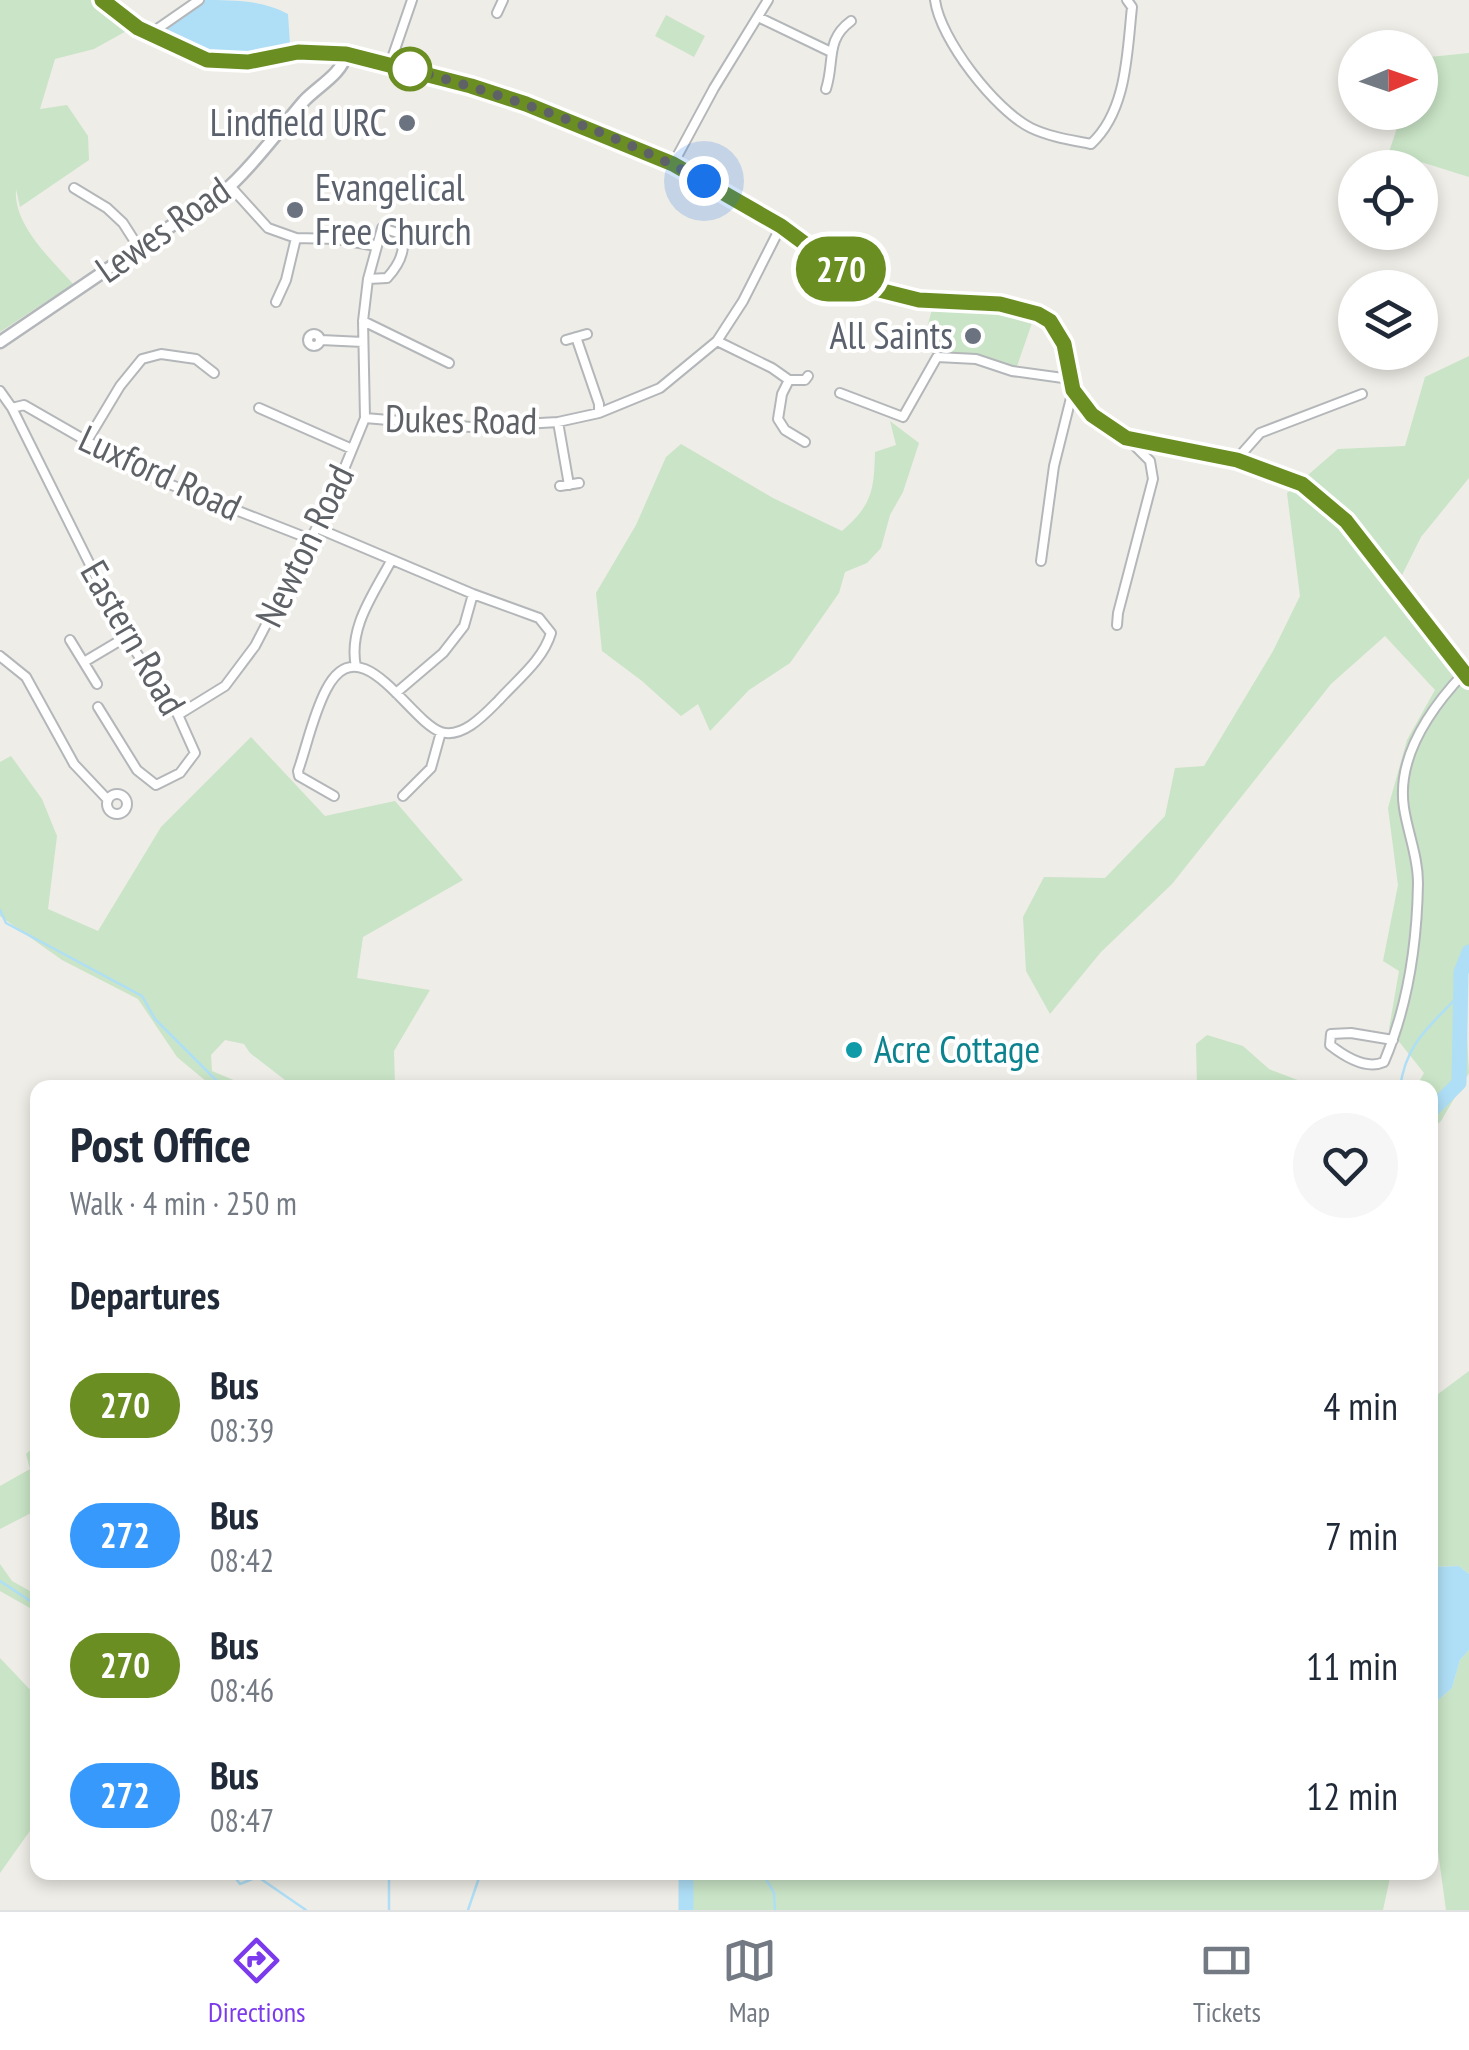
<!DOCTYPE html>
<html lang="en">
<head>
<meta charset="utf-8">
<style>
  :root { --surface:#fff; --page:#f6f6f7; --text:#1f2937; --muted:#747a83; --line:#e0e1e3; --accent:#7c3aed }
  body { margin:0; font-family:"PT Sans Narrow",sans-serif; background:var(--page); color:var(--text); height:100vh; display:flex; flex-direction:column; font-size:38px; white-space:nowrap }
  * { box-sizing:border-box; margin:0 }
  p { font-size:32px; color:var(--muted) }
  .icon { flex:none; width:55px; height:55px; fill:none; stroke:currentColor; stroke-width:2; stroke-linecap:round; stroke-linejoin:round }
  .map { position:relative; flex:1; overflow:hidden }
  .side { position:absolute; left:30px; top:1080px; width:1408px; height:800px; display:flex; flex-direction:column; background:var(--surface); border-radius:20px; box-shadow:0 5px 15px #0003 }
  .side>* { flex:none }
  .badge { padding:0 20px; border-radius:32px; font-size:35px; line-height:65px }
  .needle { width:65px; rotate:88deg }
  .buttons { position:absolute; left:1338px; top:30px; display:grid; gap:20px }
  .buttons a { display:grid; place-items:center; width:100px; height:100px; border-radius:50%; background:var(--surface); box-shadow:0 5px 15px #0003; font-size:50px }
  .you { position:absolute; width:50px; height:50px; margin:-25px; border:8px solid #fff; border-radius:50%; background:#1a73e8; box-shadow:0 0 0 15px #1a73e833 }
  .map>.badge { position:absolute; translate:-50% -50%; box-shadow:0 0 0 5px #fff }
  h2 { padding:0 40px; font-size:38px; line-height:90px }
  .round { display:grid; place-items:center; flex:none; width:105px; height:105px; border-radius:52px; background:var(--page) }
  .headline { display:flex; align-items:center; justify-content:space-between; height:170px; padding:0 40px }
  h1 { font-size:48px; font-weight:700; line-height:75px }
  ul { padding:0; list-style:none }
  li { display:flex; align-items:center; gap:30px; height:130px; padding:0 40px }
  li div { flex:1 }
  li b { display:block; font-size:38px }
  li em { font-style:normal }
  li .badge { min-width:110px; font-weight:700; text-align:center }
  .tabs { display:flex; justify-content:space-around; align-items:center; height:140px; border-top:2px solid var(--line); background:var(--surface); font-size:28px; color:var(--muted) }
  .tabs a { display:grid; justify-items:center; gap:5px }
  .tabs .selected { color:var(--accent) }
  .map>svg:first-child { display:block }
</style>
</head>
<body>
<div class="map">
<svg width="1469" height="1910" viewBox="0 0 1469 1910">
  <rect width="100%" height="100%" fill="#efede7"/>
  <path fill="#c9e4c6" d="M0 0H94L130 29 94 49 55 59 40 109 67 105 88 136 89 160 20 207 16 189C13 225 51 259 73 284L0 332Z
    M666 15 705 36 694 57 655 36Z
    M1469 53V177L1389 152 1402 113 1420 112V58Z
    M933 306 1001 310 1033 320 1016 369 977 357 947 356 923 342Z
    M1469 356V478L1421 537 1393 593 1453 669 1469 664V972L1464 985 1469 1073 1441 1121 1430 1131V1088L1416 1087 1424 1073 1389 1029 1399 971 1383 961 1398 885 1388 808 1407 740 1435 690 1385 636 1331 684 1172 884 1101 952 1050 1014 1026 971 1023 917 1044 877 1105 878 1165 816 1175 768 1204 766 1273 651 1300 596 1287 493 1338 449 1405 446 1425 377Z
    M890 421 919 443 903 492 890 515 881 548 867 563 845 572 839 593 790 663 749 690 710 731 698 704 681 716 642 681 602 651 596 593 636 525 666 457 681 444 773 498 842 531C872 505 874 491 875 452L896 445Z
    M251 737 325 816 395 801 463 880 363 937 357 978 430 990 394 1051 395 1087H294L250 1053 244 1044 225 1040 211 1055 212 1071 243 1084 242 1087H213L177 1057 138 999 62 960 0 916V762L11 756 42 799 57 836 48 909 98 931 161 827Z
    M1207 1035 1243 1046 1269 1069 1316 1087H1197L1196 1044Z
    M1469 1371V1574L1459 1566 1430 1567V1400Z
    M37 1444V1510L0 1529V1486L30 1469 26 1454Z
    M0 1564 12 1581 37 1595V1612L0 1591Z
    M1469 1650V1910H1446L1430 1793V1707L1452 1688 1460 1660Z
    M0 1658 37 1697V1821L0 1873Z
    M690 1873V1872L1391 1873 1383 1910H690Z"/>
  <path fill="#afdff7" d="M203 0C233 0 263 0 288 14L290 44 230 56 205 52 161 30 163 24Z
    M1459 1566 1469 1574V1650L1460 1660 1452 1688 1430 1707V1567Z"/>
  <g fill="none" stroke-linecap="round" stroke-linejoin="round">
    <path stroke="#afdff7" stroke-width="2.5" d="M0 910 6 923 142 996 155 1019 224 1088
      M1400 1088C1406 1041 1432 1025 1460 994
      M0 1581 38 1606
      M231 1872 240 1884 258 1877 306 1910
      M762 1872 774 1893 775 1910
      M389 1910V1872
      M468 1910 481 1872"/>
    <path stroke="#afdff7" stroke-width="15" d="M1430 1112 1459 1083 1461 972 1469 952
      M686 1910V1872"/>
    <defs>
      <path id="minor" d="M935 0C940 39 995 110 1031 128 1050 137 1071 140 1091 144 1127 111 1127 53 1132 7L1127 0
        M497 13 503 0
        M758 17 831 52
        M150 34 199 0
        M390 64 412 0
        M826 89C835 61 825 40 851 21
        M673 164 714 88 768 0
        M230 186 268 228 296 238 337 239 376 246
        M74 188 107 208 123 223 139 248
        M276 302 286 280 296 238
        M363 321 449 363
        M308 340a6 6 0 1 1 12 0a6 6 0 1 1-12 0Z
        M576 337 599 404V413
        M321 340 363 342
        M566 340 587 334
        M717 341 772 368 789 380H805L808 376
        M789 380 782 394 778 419 785 430 805 442
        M0 391 12 408 126 637 178 715 195 753 180 773 156 785 137 770 98 707
        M840 393 903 417 937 357 976 359 1012 371 1063 378 1070 376
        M12 408 24 405 146 475 310 539
        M259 408 352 449
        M365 418 471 427 558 422 599 413 660 388 717 341 743 301 781 226
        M558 422 569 485
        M87 441 120 386 142 359 161 354 196 359 214 373
        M1237 459 1260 433 1362 394
        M560 486 579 483
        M317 528 473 594 539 618 551 633C543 660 518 679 499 700 486 713 463 739 441 732 409 721 360 623 326 690 313 715 307 745 298 771L299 776 334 796
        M1041 561 1054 466 1073 390
        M1117 625 1118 613 1153 479 1150 461 1130 441
        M70 640 97 684
        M0 656 26 677 74 764 108 800
        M84 662 126 637
        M356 667C348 628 373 595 391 561
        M396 693 443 653 464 626 473 594
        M178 715 225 686 255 646 333 496 365 418 363 321 368 279 382 228 401 234C407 250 398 266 387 278L368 279
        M107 804a10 10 0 1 1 20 0a10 10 0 1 1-20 0Z
        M403 796 431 768 441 732
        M1393 1040 1351 1033 1331 1034 1330 1045C1344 1056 1366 1070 1384 1062 1408 1006 1417 945 1418 883 1418 856 1408 834 1404 808 1396 756 1431 708 1464 673"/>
      <path id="secondary" d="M102 0 139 28 207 60 248 62 298 52 346 54 471 86 530 105 673 164 781 226 835 266 875 289 919 300 1000 304 1038 314 1050 321 1064 344 1073 390 1092 415 1126 438 1237 459 1302 484 1346 521 1469 678
        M0 342 230 186C258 160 279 130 304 101 318 86 342 74 346 54"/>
    </defs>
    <use href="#minor" stroke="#b4b7ba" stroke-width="12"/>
    <use href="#secondary" stroke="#b3b6ba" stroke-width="15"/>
    <use href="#minor" stroke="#fff" stroke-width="8"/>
    <use href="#secondary" stroke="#fff" stroke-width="10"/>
  </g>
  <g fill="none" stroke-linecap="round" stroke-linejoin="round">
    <defs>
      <path id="line" d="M102 0 138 28 207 60 248 62 298 52 346 54 471 86 526 104 673 164 781 226 835 266 875 289 919 300 1000 304 1038 314 1050 321 1064 344 1073 390 1092 415 1126 438 1237 460 1302 484 1346 521 1469 679"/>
    </defs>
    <use href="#line" stroke="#fff" stroke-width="22"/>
    <use href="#line" stroke="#6b8e23" stroke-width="15"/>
    <path stroke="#5e6266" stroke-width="10" stroke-dasharray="0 18" d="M410 69 402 67C506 95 608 130 704 181"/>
  </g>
  <circle fill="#fff" stroke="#6b8e23" stroke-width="5" cx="410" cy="69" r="20"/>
  <g fill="#6b7280" stroke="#fff" stroke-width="4">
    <circle cx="407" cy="123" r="10"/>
    <circle cx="295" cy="210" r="10"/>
    <circle cx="973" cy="336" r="10"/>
  </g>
  <circle fill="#0f9aa8" stroke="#fff" stroke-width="4" cx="854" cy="1050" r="10"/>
  <g text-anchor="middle" stroke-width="8" stroke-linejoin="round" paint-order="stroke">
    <g font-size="38" fill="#5b616d" stroke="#fff" text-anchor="end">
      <text x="387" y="136">Lindfield URC</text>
      <text x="315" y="201" text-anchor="start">Evangelical<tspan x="315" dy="44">Free Church</tspan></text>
      <text x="953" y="349">All Saints</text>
    </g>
    <g font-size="38" fill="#5e6266" stroke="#fff">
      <text transform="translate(163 230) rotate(-35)" y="13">Lewes Road</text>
      <text transform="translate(461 420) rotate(1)" y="13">Dukes Road</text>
      <text transform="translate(160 473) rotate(25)" y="13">Luxford Road</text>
      <text transform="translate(305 546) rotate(-64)" y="13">Newton Road</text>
      <text transform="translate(133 638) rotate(60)" y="13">Eastern Road</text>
    </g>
    <g font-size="38" fill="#0d838f" stroke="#fff" text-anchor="start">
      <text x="874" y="1063">Acre Cottage</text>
    </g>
  </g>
</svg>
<div class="buttons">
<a><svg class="needle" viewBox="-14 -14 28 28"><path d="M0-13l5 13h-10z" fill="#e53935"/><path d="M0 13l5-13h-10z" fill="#747a83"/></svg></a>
<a><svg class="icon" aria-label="locate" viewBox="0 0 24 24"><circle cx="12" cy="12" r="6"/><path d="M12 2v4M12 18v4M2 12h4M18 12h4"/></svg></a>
<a><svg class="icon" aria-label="layers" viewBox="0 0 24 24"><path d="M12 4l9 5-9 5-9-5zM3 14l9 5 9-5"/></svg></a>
</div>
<div class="you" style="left:704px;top:181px"></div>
<b class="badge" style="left:841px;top:269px;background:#6b8e23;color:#fff">270</b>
<section class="side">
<div class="headline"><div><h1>Post Office</h1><p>Walk · 4 min · 250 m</p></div><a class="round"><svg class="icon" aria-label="heart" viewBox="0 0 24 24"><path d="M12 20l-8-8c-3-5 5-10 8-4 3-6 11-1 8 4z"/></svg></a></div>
<h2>Departures</h2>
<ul>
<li><span class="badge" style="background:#6b8e23;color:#fff">270</span><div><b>Bus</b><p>08:39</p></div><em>4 min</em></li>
<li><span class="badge" style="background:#3799fb;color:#fff">272</span><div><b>Bus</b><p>08:42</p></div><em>7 min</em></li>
<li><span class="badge" style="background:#6b8e23;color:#fff">270</span><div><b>Bus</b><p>08:46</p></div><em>11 min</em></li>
<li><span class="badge" style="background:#3799fb;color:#fff">272</span><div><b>Bus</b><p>08:47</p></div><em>12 min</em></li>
</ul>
</section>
</div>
<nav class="tabs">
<a class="selected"><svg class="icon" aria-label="directions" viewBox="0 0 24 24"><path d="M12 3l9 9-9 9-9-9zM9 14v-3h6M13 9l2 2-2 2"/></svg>Directions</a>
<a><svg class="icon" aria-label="map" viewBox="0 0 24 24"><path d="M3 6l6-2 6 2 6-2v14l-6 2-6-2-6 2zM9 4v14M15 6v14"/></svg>Map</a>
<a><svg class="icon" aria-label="tickets" viewBox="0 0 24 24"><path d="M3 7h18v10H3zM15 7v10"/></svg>Tickets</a>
</nav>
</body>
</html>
